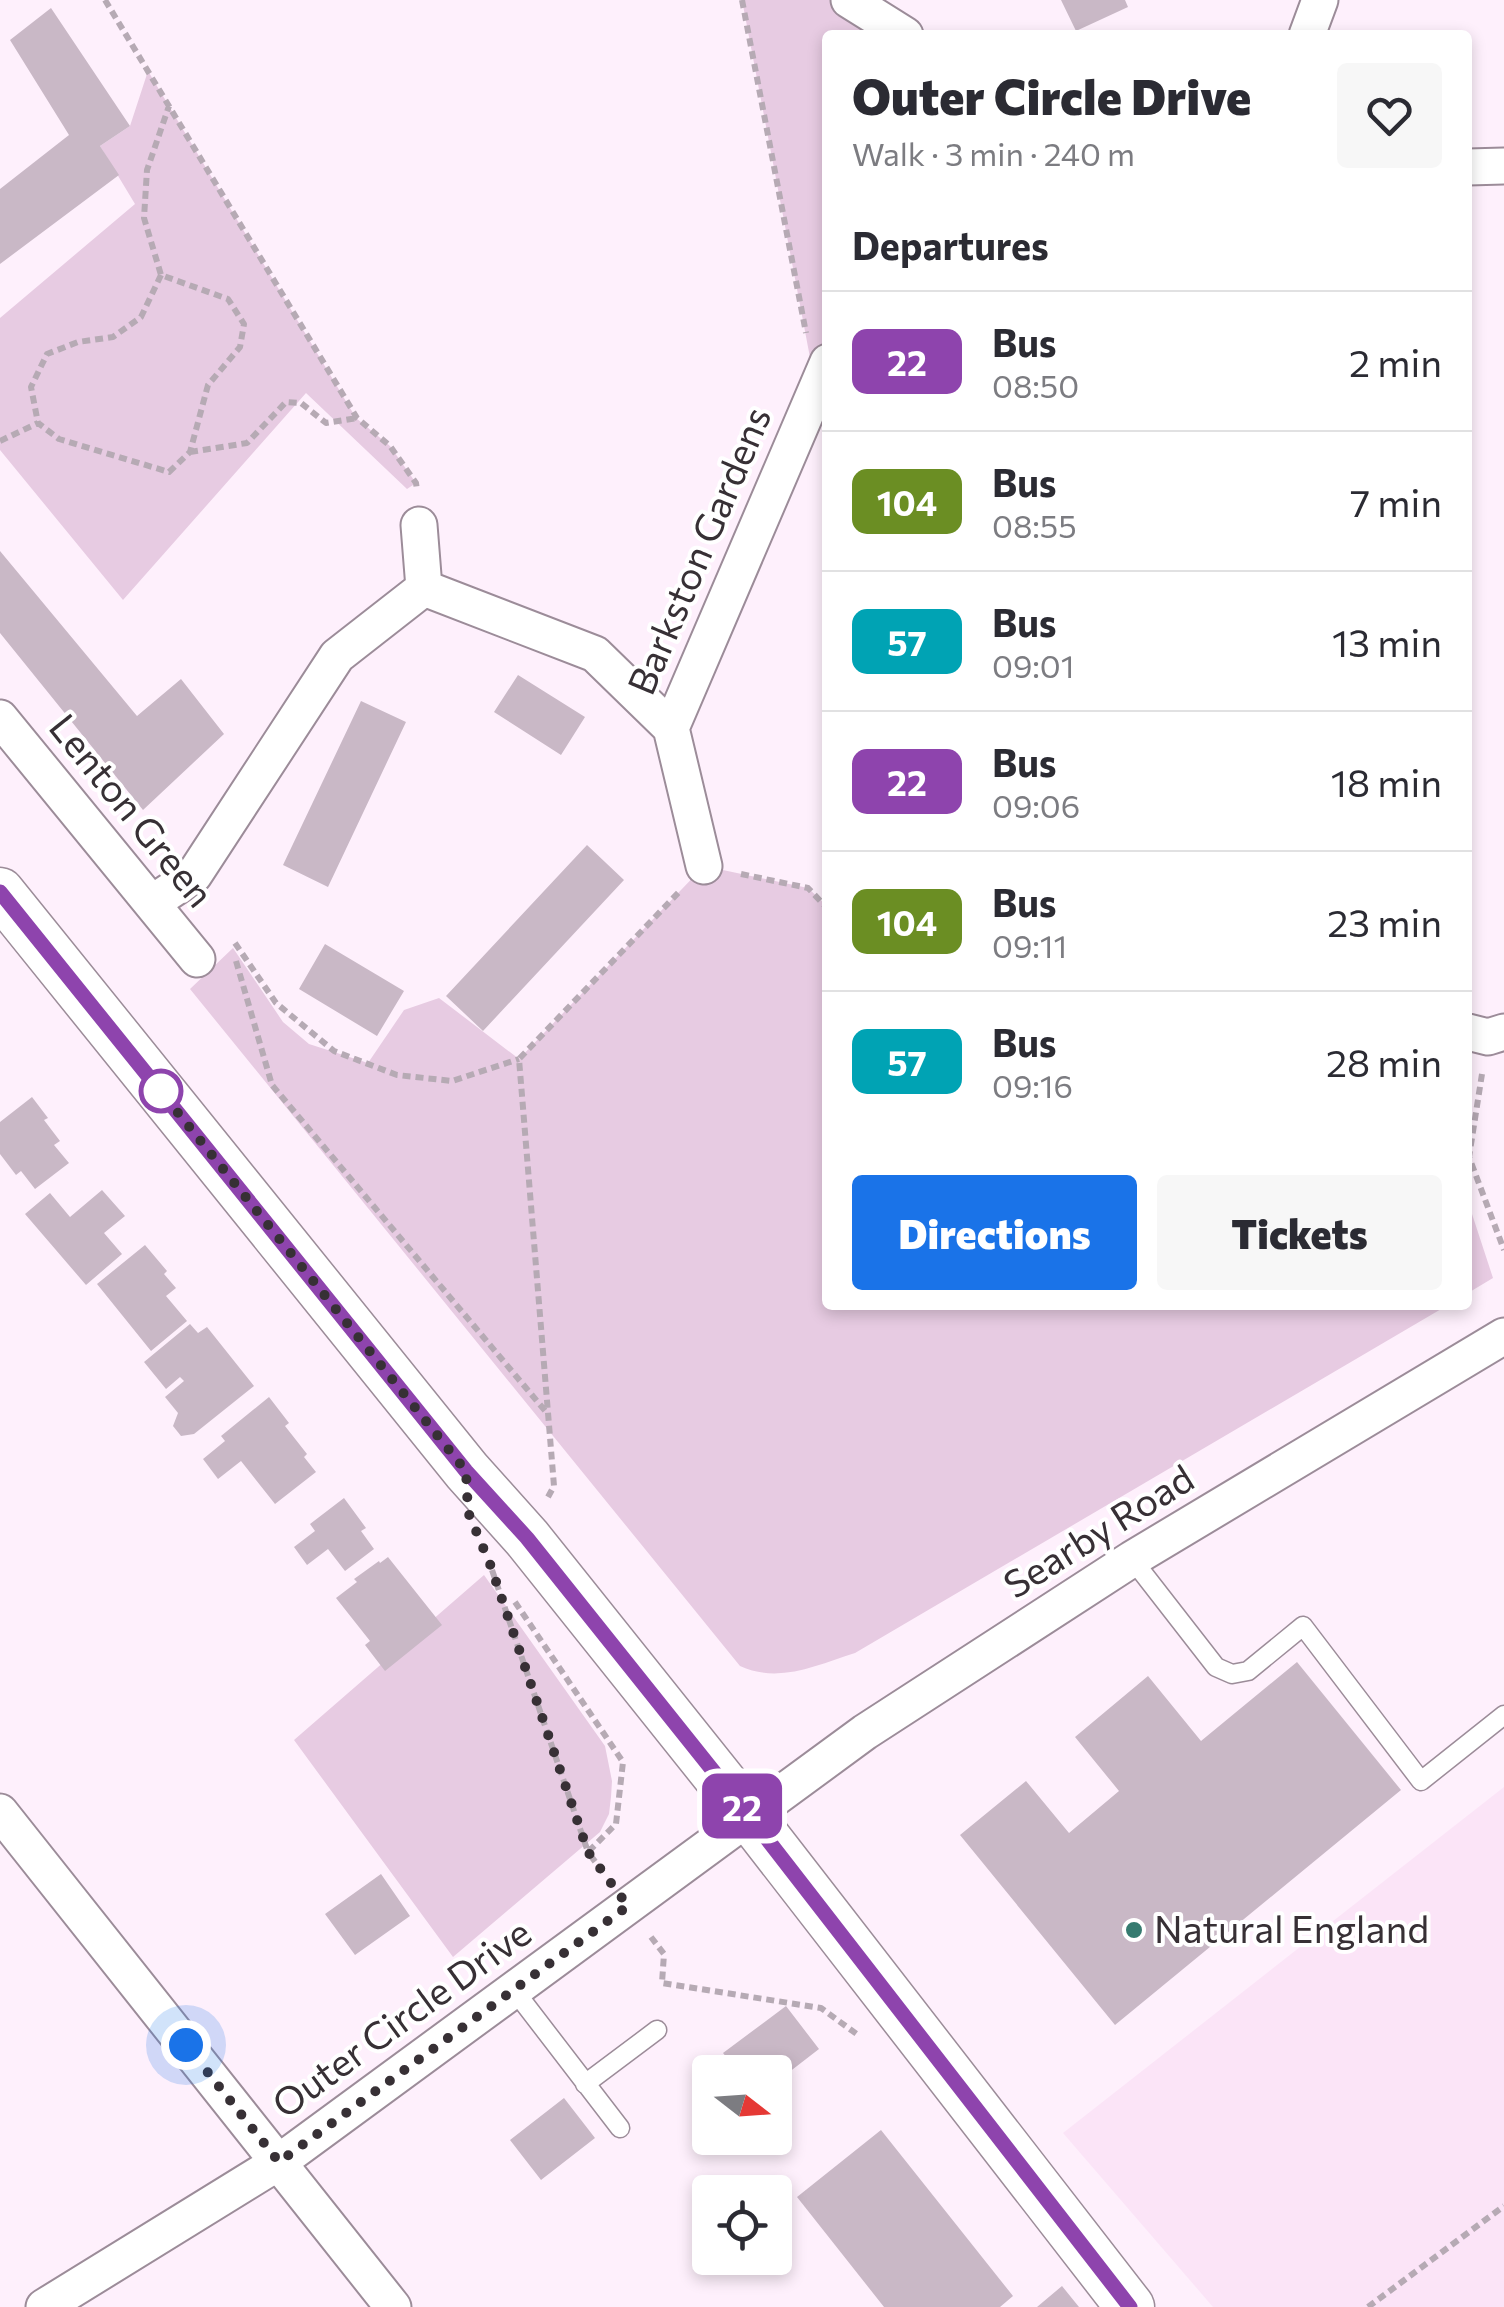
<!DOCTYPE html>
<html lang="en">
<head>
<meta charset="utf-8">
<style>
  :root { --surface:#fff; --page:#f7f7f7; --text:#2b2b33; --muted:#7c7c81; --line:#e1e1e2; --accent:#1a73e8 }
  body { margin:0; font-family:Commissioner,sans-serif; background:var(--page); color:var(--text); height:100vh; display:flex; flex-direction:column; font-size:38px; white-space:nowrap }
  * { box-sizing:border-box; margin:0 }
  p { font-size:32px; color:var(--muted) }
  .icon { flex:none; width:55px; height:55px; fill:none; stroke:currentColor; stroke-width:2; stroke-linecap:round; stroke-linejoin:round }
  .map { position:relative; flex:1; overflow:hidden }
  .details { position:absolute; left:822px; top:30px; width:650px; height:1280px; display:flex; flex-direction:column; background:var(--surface); border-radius:10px; box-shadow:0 5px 15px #0003 }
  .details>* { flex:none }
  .badge { padding:0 20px; border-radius:15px; font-size:35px; line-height:65px }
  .needle { width:65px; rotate:107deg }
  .tools { position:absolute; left:692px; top:2055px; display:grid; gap:20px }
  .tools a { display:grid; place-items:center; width:100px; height:100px; border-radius:10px; background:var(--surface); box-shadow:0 5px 15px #0003; font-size:50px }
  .you { position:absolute; width:50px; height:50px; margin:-25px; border:8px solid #fff; border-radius:50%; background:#1a73e8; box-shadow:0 0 0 15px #1a73e833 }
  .map>.badge { position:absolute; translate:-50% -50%; box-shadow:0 0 0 5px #fff }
  h2 { padding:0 30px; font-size:38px; line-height:90px }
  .round { display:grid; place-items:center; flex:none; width:105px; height:105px; border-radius:10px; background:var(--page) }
  .overview { display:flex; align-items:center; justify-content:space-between; height:170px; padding:0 30px }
  h1 { font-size:48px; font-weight:800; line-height:75px }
  .cta { display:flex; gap:20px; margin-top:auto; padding:20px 30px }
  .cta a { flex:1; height:115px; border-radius:10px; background:var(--accent); color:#fff; font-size:40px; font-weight:800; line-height:115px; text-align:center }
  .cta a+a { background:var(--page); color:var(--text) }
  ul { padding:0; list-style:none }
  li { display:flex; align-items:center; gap:30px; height:140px; padding:0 30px; border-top:2px solid var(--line) }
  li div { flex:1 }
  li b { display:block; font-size:38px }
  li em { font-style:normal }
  li .badge { min-width:110px; font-weight:700; text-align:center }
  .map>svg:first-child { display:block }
</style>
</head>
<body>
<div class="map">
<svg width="1504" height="2307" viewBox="0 0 1504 2307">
  <rect width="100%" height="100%" fill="#fef0fc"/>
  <path fill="#fbe4f7" d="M1504 1787V2307H1213L1063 2133Z"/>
  <path fill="#e7cbe2" d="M742 0H849L905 35H828V362L816 389Z
    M148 71 356 418 390 446 416 483 407 489 306 393 123 600 0 450V318L135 204 100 146 130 126Z
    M704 866 808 888 828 907V1305H1448L855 1653C817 1665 779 1684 740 1666L190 989 233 948 283 1022 309 1044 368 1063 404 1010 439 998 519 1059Z
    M1468 1214H1472L1493 1278 1468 1293Z
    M484 1575 605 1746 612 1781 611 1797 609 1814 600 1832 453 1957 294 1740Z"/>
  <path fill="#c9b8c6" d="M1061 0H1125L1128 7 1076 31Z
    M51 8 130 126 100 146 119 175 0 264V189L69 135 10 40Z
    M0 551 137 716 181 679 224 734 143 810 0 633Z
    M518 675 585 717 561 755 494 712Z
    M361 701 406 722 328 887 283 865Z
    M587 845 624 880 483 1031 446 996Z
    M325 944 404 991 377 1036 299 989Z
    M32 1097 48 1118 44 1120 60 1141 54 1145 69 1163 35 1189 21 1171 16 1175 0 1154V1122Z
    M102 1190 125 1216 104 1233 122 1254 86 1285 25 1214 50 1193 70 1217Z
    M145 1245 167 1271 164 1274 176 1288 166 1296 187 1321 151 1351 97 1284Z
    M190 1324 198 1333 207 1327 254 1386 194 1434 181 1436 173 1426 178 1413 165 1397 184 1381 180 1377 166 1389 144 1362Z
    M269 1397 289 1423 285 1426 307 1454 304 1457 316 1472 275 1504 241 1461 218 1479 203 1459 225 1441 221 1436Z
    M344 1498 366 1528 361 1531 374 1549 345 1571 328 1549 307 1565 294 1547 315 1531 310 1524Z
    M388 1557 442 1625 385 1671 365 1645 370 1641 336 1598 357 1582 354 1579 379 1561 380 1563Z
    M1297 1662 1401 1790 1115 2025 960 1835 1026 1781 1069 1833 1119 1791 1075 1737 1148 1676 1201 1741Z
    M381 1874 410 1916 355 1955 325 1914Z
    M786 2006 819 2049 775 2083V2072H710V2081L706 2075 727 2058 723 2053Z
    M564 2098 595 2138 541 2180 510 2140Z
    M881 2130 1013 2296 1000 2307H884L797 2197Z
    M1062 2286 1079 2307H1037Z"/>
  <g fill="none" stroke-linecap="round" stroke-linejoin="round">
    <defs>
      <path id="lane" d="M1132 1559 1216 1667 1232 1674 1248 1671 1303 1626 1421 1781 1504 1715
        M514 1990 620 2128
        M585 2084 657 2030"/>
      <path id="street" d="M849 0 905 35
        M1307 35 1320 0
        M1468 167 1504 166
        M419 525 424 588
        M0 718 197 959
        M671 728 704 866
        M152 903 194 875 337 656 424 588 595 654 671 728 828 362
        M1468 1032 1488 1037 1504 1032
        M0 1812 393 2307
        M44 2307 279 2162 865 1732 1132 1559 1504 1336"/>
      <path id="secondary" d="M0 892 467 1471 527 1538 750 1817 1130 2307"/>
    </defs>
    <use href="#lane" stroke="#9c8c99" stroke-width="21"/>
    <use href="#street" stroke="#9c8c99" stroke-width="39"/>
    <use href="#secondary" stroke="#9c8c99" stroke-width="51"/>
    <path stroke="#b6aab4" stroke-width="6" stroke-dasharray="8 5" stroke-linecap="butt" d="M105 0 357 418 390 446 416 483 417 490
      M742 0 806 333
      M161 275 141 317 113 337 78 342 47 354 31 387 38 423 59 439 169 472 190 452 208 385 240 347 244 324 228 299 161 275 144 218 147 170 169 106
      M0 441 38 423
      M190 452 247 443 286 402 301 403 326 423 357 418
      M741 874 808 888 828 909
      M235 943 276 1003 334 1051 397 1075 452 1081 519 1059
      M236 961 272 1085 547 1413
      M1482 1074 1469 1157 1504 1250
      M548 1497 554 1486 519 1059 680 891
      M492 1570 588 1852
      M515 1602 623 1762 616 1824 588 1852 605 1875
      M651 1937 664 1954 662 1983 821 2008 858 2035
      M1368 2307 1504 2206"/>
    <use href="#lane" stroke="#fff" stroke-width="18"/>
    <use href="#street" stroke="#fff" stroke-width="35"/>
    <use href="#secondary" stroke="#fff" stroke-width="48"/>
  </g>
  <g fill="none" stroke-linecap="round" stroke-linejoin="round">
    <defs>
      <path id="line" d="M0 892 466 1471 527 1538 750 1817 1130 2307"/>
    </defs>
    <use href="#line" stroke="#fff" stroke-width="22"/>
    <use href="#line" stroke="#8e44ad" stroke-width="15"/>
    <path stroke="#373035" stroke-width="10" stroke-dasharray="0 18" d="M161 1091 158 1088 466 1471 468 1512 490 1564 588 1852 628 1906 279 2162 186 2045"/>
  </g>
  <circle fill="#fff" stroke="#8e44ad" stroke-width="5" cx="161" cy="1091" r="20"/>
  <circle fill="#367b70" stroke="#fff" stroke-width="4" cx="1134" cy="1930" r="10"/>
  <g text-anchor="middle" stroke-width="8" stroke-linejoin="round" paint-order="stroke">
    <g font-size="38" fill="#373035" stroke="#fff">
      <text transform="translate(700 551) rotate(-67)" y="13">Barkston Gardens</text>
      <text transform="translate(131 811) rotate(51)" y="13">Lenton Green</text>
      <text transform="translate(1099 1532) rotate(-32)" y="13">Searby Road</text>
      <text transform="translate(402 2019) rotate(-36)" y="13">Outer Circle Drive</text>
    </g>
    <g font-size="38" fill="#373035" stroke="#fff" text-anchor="start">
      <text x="1154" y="1943">Natural England</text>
    </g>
  </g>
</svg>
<div class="tools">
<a><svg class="needle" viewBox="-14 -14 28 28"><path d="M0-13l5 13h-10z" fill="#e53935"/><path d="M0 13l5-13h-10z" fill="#7c7c81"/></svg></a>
<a><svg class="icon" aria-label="locate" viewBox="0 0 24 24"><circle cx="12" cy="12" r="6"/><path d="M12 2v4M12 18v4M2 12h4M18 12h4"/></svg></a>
</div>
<div class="you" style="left:186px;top:2045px"></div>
<b class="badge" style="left:742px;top:1806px;background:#8e44ad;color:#fff">22</b>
<section class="details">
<div class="overview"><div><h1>Outer Circle Drive</h1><p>Walk · 3 min · 240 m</p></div><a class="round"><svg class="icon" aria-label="heart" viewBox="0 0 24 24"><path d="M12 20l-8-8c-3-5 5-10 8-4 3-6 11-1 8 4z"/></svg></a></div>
<h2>Departures</h2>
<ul>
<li><span class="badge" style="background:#8e44ad;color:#fff">22</span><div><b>Bus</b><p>08:50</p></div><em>2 min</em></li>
<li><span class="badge" style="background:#6b8e23;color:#fff">104</span><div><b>Bus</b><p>08:55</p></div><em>7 min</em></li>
<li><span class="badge" style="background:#00a3b4;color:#fff">57</span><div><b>Bus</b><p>09:01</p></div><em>13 min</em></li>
<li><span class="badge" style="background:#8e44ad;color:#fff">22</span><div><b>Bus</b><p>09:06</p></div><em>18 min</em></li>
<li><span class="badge" style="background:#6b8e23;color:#fff">104</span><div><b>Bus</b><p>09:11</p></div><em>23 min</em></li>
<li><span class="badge" style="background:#00a3b4;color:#fff">57</span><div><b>Bus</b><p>09:16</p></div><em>28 min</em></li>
</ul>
<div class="cta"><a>Directions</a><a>Tickets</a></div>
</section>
</div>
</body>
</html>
